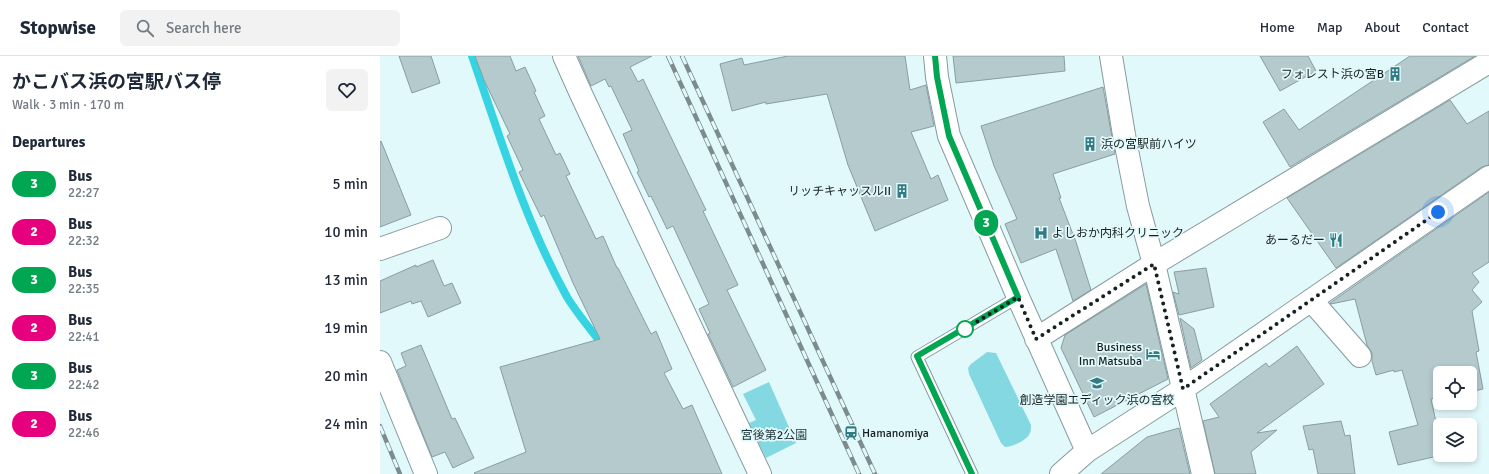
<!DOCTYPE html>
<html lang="en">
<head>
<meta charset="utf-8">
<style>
  :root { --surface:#fff; --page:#f2f2f3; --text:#1f2937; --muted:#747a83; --line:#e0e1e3 }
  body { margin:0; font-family:Signika,"Noto Sans JP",sans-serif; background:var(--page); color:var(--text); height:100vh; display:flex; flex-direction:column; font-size:15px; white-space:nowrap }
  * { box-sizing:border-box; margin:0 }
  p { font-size:13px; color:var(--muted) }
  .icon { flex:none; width:22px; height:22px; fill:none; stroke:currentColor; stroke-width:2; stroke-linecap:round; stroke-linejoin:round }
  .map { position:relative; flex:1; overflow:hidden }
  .side { display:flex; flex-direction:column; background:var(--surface); width:380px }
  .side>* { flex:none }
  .badge { padding:0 8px; border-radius:13px; font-size:14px; line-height:26px }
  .fabs { position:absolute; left:1053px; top:310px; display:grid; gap:8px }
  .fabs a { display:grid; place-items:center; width:44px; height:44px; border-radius:6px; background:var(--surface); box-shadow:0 2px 6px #0003; font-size:20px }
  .you { position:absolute; width:20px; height:20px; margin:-10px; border:3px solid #fff; border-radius:50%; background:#1a73e8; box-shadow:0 0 0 6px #1a73e833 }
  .map>.badge { position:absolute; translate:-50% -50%; box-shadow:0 0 0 2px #fff }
  h2 { padding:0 12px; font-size:15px; line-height:36px }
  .round { display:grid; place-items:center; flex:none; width:42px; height:42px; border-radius:6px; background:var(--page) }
  .summary { display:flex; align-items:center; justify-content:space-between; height:68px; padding:0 12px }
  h1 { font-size:19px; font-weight:700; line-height:30px }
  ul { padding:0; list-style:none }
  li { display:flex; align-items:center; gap:12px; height:48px; padding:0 12px }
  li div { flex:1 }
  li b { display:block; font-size:15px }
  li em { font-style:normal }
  li .badge { min-width:44px; font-weight:700; text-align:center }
  header { display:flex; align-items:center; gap:24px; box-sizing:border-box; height:56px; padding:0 20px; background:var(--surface); border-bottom:1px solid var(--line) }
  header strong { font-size:19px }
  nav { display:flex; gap:22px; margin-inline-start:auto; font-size:14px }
  .search { width:280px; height:36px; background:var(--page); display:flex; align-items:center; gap:10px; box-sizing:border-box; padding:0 14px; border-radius:6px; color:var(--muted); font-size:15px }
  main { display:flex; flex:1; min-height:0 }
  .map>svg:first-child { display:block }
</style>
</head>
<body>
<header>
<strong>Stopwise</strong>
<div class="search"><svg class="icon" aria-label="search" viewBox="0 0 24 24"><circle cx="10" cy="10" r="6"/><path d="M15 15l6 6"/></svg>Search here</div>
<nav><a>Home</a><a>Map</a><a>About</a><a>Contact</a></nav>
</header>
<main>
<section class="side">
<div class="summary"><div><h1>かこバス浜の宮駅バス停</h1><p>Walk · 3 min · 170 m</p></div><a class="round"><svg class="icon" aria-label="heart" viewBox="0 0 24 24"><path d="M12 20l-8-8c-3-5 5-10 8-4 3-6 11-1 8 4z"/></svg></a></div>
<h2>Departures</h2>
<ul>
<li><span class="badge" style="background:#00a651;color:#fff">3</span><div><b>Bus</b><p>22:27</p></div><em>5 min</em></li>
<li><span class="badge" style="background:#e6007e;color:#fff">2</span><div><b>Bus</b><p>22:32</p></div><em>10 min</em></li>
<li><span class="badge" style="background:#00a651;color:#fff">3</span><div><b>Bus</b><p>22:35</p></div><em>13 min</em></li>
<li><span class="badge" style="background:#e6007e;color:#fff">2</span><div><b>Bus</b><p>22:41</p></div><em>19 min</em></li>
<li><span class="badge" style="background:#00a651;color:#fff">3</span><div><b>Bus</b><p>22:42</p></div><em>20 min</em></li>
<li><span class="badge" style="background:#e6007e;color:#fff">2</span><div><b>Bus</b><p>22:46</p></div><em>24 min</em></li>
</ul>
</section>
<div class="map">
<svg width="1109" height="418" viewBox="0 0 1109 418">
  <rect width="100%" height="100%" fill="#e2f9fc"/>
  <path fill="#83d8e2" d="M607 296 616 297 651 369C651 372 651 376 649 379 645 385 632 391 625 391L621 387 589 318 588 312 591 308Z
    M389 326 416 387 386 402 369 367 376 364 363 338Z"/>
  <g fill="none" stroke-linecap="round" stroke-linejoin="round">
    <path stroke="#36d3e3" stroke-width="8" d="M92 0C120 81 145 165 187 241 198 259 212 275 225 292"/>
  </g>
  <path fill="#b4cacd" stroke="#889ea1" d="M19 0H51L60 27 32 37Z
    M95 0H130L136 15 145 11 156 35 154 36 165 60 159 63 176 99 180 97 190 118 186 120 216 183 223 180 237 212H238L271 278 276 275 292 313 284 317 303 353 312 349 342 418H95L94 417 146 396 120 311 220 283 193 227 164 159 161 161 139 116 143 114 127 80 130 78 104 24Z
    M198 0H272L250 11 258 26 263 23 326 154 323 155 358 229 347 234 386 314 353 331 328 278 330 277 319 253 329 248 293 170 287 173 271 140 269 141 257 116 259 115 243 78 252 74 231 30 229 31 225 23 211 30Z
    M408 0H525L530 34 546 29 554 70 531 76 551 123 558 119 568 144 495 175 468 109 447 38 386 48V46L352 55 340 8 362 2 364 9Z
    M573 0H684L685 15 576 27Z
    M880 0H928L936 15 900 35Z
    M1030 0H1095L910 111 883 66 904 53 919 74Z
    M723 31 735 98 673 118 681 142H679L696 186 711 234 693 245 676 193 641 207 625 168 637 163 614 110 601 70Z
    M1070 44 1087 68 1109 55V109L1102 111 956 212 907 142Z
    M1 85 31 159 0 171V86Z
    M1109 136V206L1092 217 1099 226 1092 234 1102 246 1092 255 1099 295 1096 296 1103 333 1090 336V317H1060V341L1051 343 1060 384V387L1055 388 1058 400 1018 409 1009 376 1038 369 1022 314 1014 316V314L996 319 992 305V297L987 289 975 243 951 248 950 247Z
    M53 204 64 230 72 227 81 247 48 261 41 245 32 248 31 245 0 257V225L36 209V211Z
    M826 212 834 251 799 259 793 236 799 238 794 216Z
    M766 228 788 323 714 361 681 292 685 279Z
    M800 262 814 273 822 304 811 312Z
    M41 289 72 363 75 362 94 402 73 412 65 396 52 401 17 314 26 310 21 297Z
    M917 290 944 328 877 377 897 374 871 396 876 418H835L823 365 839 361 830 348 886 307 889 311Z
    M961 365 965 380 970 379 975 418H938L933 393 929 394 923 370Z
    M799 372 810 418H721L767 381Z"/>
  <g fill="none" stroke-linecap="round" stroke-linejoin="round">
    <defs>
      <path id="lane" d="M592 418 537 301 638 241"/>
      <path id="street" d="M184 0 201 38 380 418
        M555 0 557 21 569 80 638 241 707 395
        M731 0 744 79 758 150 774 208 823 418
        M0 193 60 172
        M931 244 980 300
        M656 283 774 208 1109 6
        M0 306 46 418
        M681 418 707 395 803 333 1109 121"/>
    </defs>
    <use href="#lane" stroke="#859b9e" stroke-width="13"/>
    <use href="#street" stroke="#859b9e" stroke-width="24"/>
    <use href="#lane" stroke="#fff" stroke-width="11"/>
    <use href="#street" stroke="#fff" stroke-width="22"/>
    <defs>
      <path id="rail" d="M288 0 479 418
        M302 0 495 418
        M0 370 20 418"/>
    </defs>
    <use href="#rail" stroke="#7c8c8e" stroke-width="4.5"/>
    <use href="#rail" stroke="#e2f9fc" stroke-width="3" stroke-dasharray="9" stroke-linecap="butt"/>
  </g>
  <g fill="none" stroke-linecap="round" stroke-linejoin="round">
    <defs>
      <path id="line" d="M555 0 557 21 569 80 638 241 537 300 592 418"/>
    </defs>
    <use href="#line" stroke="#fff" stroke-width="9"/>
    <use href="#line" stroke="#00a651" stroke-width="6"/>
    <path stroke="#182122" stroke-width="4" stroke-dasharray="0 7.2" d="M585 273 638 241 656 283 774 208 803 333 1058 156"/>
  </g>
  <defs>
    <symbol id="building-bare" viewBox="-9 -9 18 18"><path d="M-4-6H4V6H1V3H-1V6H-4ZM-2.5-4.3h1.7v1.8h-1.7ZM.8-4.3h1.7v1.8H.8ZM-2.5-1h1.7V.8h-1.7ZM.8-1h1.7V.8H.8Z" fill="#337b83" stroke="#e2f9fc" stroke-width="2.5" paint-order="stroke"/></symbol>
    <symbol id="hospital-bare" viewBox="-9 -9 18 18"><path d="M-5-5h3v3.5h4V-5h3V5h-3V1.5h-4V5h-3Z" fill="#337b83" stroke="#e2f9fc" stroke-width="2.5" paint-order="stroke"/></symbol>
    <symbol id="restaurant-bare" viewBox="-9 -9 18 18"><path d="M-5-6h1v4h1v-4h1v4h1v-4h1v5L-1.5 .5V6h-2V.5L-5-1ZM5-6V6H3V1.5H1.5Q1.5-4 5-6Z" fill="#337b83" stroke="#e2f9fc" stroke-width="2.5" paint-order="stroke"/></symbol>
    <symbol id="hotel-bare" viewBox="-9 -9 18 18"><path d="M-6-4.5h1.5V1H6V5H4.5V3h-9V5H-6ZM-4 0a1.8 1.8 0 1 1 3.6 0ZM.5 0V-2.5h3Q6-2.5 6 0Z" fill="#337b83" stroke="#e2f9fc" stroke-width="2.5" paint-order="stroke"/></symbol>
    <symbol id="school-bare" viewBox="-9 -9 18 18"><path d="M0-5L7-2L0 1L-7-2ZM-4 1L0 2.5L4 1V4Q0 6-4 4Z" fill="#337b83" stroke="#e2f9fc" stroke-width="2.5" paint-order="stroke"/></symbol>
    <symbol id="station-bare" viewBox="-9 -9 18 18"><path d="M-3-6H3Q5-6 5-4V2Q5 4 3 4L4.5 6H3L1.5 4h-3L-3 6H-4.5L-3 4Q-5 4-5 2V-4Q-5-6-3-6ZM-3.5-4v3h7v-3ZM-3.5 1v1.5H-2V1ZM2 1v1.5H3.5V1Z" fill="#337b83" stroke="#e2f9fc" stroke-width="2.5" paint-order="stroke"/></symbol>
  </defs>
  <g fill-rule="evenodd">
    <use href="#building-bare" x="1005" y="8" width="20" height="20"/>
    <use href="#building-bare" x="700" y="78" width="20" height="20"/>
    <use href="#building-bare" x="512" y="125" width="20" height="20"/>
    <use href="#hospital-bare" x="651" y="167" width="20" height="20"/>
    <use href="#restaurant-bare" x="946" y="174" width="20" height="20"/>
    <use href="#hotel-bare" x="763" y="288" width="20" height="20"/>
    <use href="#school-bare" x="707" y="317" width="20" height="20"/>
    <use href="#station-bare" x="461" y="367" width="20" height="20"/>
  </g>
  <circle fill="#fff" stroke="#00a651" stroke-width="2" cx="585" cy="273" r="8"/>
  <g text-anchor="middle" stroke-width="3.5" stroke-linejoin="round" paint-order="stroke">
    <g font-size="12" fill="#182122" stroke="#e2f9fc" text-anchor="end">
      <text x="1004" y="22">フォレスト浜の宮B</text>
      <text x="721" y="92" text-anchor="start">浜の宮駅前ハイツ</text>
      <text x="511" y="139">リッチキャッスルII</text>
      <text x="672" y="181" text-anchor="start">よしおか内科クリニック</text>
      <text x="945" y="188">あーるだー</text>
      <text x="762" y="295">Business<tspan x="762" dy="14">Inn Matsuba</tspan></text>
      <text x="717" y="348" text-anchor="middle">創造学園エディック浜の宮校</text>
      <text x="482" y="381" text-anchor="start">Hamanomiya</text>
    </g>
    <g font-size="12" fill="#1c3437" stroke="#e2f9fc">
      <text x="394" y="383">宮後第2公園</text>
    </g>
  </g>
</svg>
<div class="fabs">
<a><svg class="icon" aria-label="locate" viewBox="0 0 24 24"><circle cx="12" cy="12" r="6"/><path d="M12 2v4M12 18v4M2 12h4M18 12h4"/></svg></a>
<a><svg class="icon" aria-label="layers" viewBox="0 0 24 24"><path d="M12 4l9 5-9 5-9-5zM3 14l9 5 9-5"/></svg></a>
</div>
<div class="you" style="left:1058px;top:156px"></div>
<b class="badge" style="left:606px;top:167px;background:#00a651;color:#fff">3</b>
</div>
</main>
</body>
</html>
